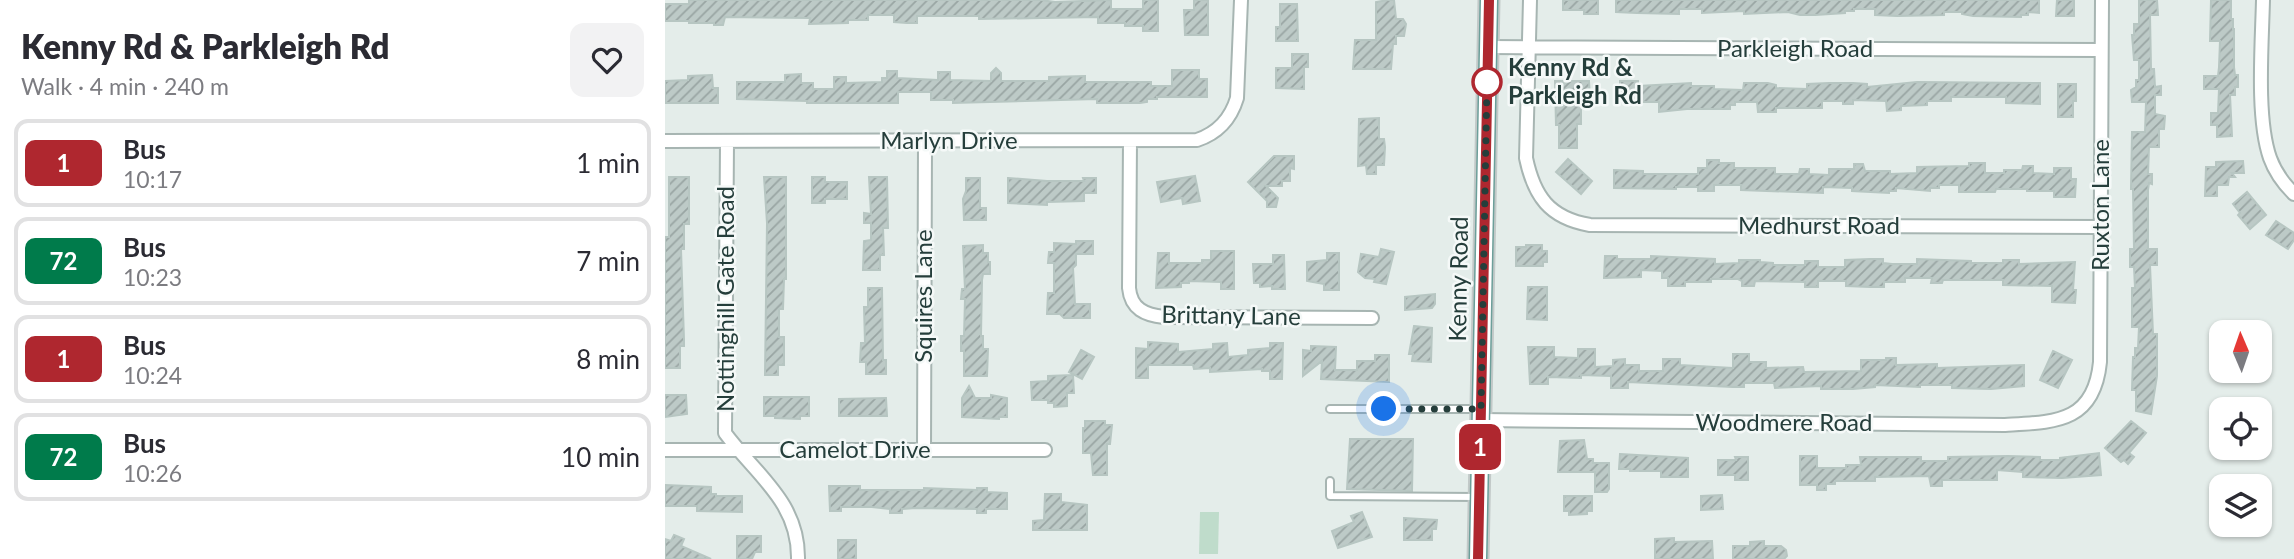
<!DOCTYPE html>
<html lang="en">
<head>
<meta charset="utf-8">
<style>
  :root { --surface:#fff; --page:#f2f2f3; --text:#2b2b33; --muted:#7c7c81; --line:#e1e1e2 }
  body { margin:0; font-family:Lato,sans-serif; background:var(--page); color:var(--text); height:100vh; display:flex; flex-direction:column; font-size:26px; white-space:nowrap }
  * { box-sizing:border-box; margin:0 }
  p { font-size:23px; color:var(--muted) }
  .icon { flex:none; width:38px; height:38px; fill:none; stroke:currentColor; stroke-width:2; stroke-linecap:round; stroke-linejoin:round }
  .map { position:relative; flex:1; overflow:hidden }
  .panel { display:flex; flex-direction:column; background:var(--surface); width:665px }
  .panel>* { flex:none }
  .badge { padding:0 14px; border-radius:10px; font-size:24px; line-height:46px }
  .needle { width:46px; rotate:358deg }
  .buttons { position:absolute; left:1544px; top:320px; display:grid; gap:14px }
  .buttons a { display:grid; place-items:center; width:63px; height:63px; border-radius:14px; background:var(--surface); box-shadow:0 2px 5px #0004; font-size:35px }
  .you { position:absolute; width:35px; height:35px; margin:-18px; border:5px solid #fff; border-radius:50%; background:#1a73e8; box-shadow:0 0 0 10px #1a73e833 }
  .map>.badge { position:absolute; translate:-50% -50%; box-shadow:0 0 0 4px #fff }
  .round { display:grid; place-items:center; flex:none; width:74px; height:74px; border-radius:14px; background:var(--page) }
  .overview { display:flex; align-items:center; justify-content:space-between; height:119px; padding:0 21px }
  h1 { font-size:33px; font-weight:800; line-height:52px }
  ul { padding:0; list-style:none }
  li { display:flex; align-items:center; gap:21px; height:88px; margin:0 14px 10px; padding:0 7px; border:4px solid var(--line); border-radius:14px }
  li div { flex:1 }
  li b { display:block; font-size:26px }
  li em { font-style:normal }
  li .badge { min-width:77px; font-weight:700; text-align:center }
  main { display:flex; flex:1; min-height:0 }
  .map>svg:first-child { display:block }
</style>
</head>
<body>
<main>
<section class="panel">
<div class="overview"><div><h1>Kenny Rd &amp; Parkleigh Rd</h1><p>Walk · 4 min · 240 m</p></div><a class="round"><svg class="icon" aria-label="heart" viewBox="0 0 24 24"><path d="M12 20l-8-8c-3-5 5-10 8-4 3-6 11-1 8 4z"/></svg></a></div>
<ul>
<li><span class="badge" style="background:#af272f;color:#fff">1</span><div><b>Bus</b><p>10:17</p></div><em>1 min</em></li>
<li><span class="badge" style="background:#007b4b;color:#fff">72</span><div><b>Bus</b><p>10:23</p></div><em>7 min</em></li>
<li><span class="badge" style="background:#af272f;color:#fff">1</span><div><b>Bus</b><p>10:24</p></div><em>8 min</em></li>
<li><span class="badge" style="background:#007b4b;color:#fff">72</span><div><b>Bus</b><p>10:26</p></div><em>10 min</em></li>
</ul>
</section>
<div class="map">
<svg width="1629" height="559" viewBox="0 0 1629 559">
  <defs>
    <pattern id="building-hatch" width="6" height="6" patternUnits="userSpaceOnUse" patternTransform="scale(1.75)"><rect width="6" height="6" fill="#bdcac7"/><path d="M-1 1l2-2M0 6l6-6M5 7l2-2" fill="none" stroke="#99a5a3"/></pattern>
  </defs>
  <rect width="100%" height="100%" fill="#e4edea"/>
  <path fill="#bfdccb" d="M535 512H554L553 554H534Z"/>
  <path fill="url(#building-hatch)" stroke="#b7c6c2" stroke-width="2" d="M24 0H376L390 2 446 0V9H478V0H493V31H478V26H460V23H433V17L314 19V16H252V23H242L229 22V15H203V20H183V23L144 24 145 18 60 17 58 25H49V23H24V21H0V4H24Z
    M529 0H543V35H520L519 10H529Z
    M723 0H729L731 19H738L741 24 739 36H731V44H728L726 69H688L690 40H711V2Z
    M898 0H933V14H919V10H898Z
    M951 0H1374V13L1363 12V15H1356V17L1308 16 1297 14V12H1279V15L1232 16 1210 15V9H1189V11H1180V13L1150 15H1135L1123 12 1079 14V11L1037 13V9H1014V14L972 13 951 12Z
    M1392 0H1409V16H1391Z
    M1474 0H1492L1493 15H1485L1486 69H1489L1490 87 1496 86V95H1490V114L1500 116 1499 129H1494V147H1484L1483 174H1487V184L1484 183 1483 190V249H1492V265H1485L1488 334H1492V376L1486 414 1471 411V390H1467L1468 357H1470V348H1473L1474 327H1467V288H1470L1469 267H1465V249H1469L1468 189H1466L1467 132H1480L1481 102H1467L1466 90 1471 87V80H1474V60H1469L1467 35H1469V24H1474Z
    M1546 0H1566V19H1568V29H1569V67L1570 75H1573V87H1570V95H1565L1567 136 1552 137V125H1546V113H1553L1554 89H1539V76H1553L1554 67 1555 41H1545Z
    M615 4H632L633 41H611V27H615Z
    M627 54H643V67H639V89L611 88V68H627Z
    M331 68 336 73V81H384V77L420 76V82H486V86H507V70H534V79H542V97H492V99H482V102L475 103H432V99L288 103V100H266V92H233V103H142V101L72 99V82H120V75L136 74V83H148V89H169V77H181V83L217 82V78H222V71H232V78L273 80V72H285V80L326 81V73Z
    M47 75 48 88H53V103H0V81L23 80V76Z
    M890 81H924L925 98 920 97V104H916V124H912V148H894V125H891Z
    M955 81H973V86L1026 83V86H1049V89L1078 90 1079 83H1103L1111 85V88L1142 89V84L1164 83H1188L1202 84V87L1252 82 1375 83V104L1341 103V97H1286V101H1262V105L1236 106V110L1222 111 1221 101 1188 100V104H1178V101H1157V108H1111V112H1093L1092 102H1070V105H1065V109H1022L994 112V102H955Z
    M1393 84H1411V101H1408V117H1393Z
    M714 118V139H719L720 147 719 165H711V174H702L701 165 693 166 694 119Z
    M609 156H629V169L625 168V181H617V186H601L613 198 611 207H602V201L583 182Z
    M903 159 927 181 916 194 891 172Z
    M1042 160H1054V163H1069V168H1110V174H1134L1135 169H1144V174L1164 175V169H1189V164H1198L1200 171H1225V174L1252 173V167L1304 166V163H1320V173H1339V170H1357L1358 166H1368V173L1389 174V168H1406V179H1411L1410 197H1389V191H1362V189H1331L1330 192H1294V185H1274V188H1265V191L1231 188V191H1224V193L1187 191V188L1158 187V193L1076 190V185H1049V191H1033V187H1011V189L949 188V170L978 171V174H1033V168H1042Z
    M1578 161 1579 173H1567L1570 177H1564L1563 185H1552V196H1540L1541 167H1551V162Z
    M530 176 535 201 518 204 517 198 496 202 492 182Z
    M4 177H24V224H19V249H16L19 340V346H15V368H0V237H4Z
    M99 177H121V279H119L118 309H114V337H119V365H113V375H100L102 223Z
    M147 177H160V182H182V199H160V203H147Z
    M204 177H222L223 228H218L219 255H215V270H198L199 241 206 240V223H199V213L206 214Z
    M301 178H315V208H321V220H299L298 199 301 191Z
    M343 178 382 181H419L418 178H431V193H419V201L382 202V205L343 203Z
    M1582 192 1601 215 1585 229 1573 215 1575 213 1568 204Z
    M1611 221 1629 233V240L1623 249 1601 235Z
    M411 241H428V254H411V265L408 268 410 304H425V318H399L395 314H382L383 293H389V263H383L384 252H389V243L411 244Z
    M318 245V253H323V262H325V274H318L317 280 316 336H318V349H323L322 376H299V351H296V336H299L300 299H296L297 289H300L298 246Z
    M861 245H877V251H882V262H878V266H851V247H861Z
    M716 249 729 252 721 284 709 282 710 279 700 278 693 272 696 254 714 257Z
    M546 251H569V289H556V282L524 281V283H516V287L491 288 493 253H504V263H537V260H546Z
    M662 253H674V290H659V284L642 281V262L662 260Z
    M608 255H619L620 289H607V286L595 287V283H589L588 264H608Z
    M940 256H952V259H986V256L1050 259V264L1074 263V260H1095V262L1108 263V265H1140V261H1153V267H1180V260L1205 259H1218V263L1227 264H1252V259L1306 261V263H1338V260H1354V264L1410 262 1408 290H1411L1410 303 1387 302V286L1338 285V280H1278L1277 283H1266L1267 278H1240V282H1219V287H1205L1181 286V281H1153V287H1140V282L1090 281 1089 286H1077V281L1073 279H1046V282H1020V286H1003V278H997V271L976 270V277L939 278Z
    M863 287H882V320L862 319Z
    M203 288H217L218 360H221V374H201V362H195L196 343H200L199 307H203Z
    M770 294V304L767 308 740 310V297Z
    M749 326 767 328 766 362 747 361 748 354H744Z
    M483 342 513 344V352L548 349V344L562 343 563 357 583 355V350L605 348V343H618L617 379H605V371H597V369L545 372V368L529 369 528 365H483V378H471V348L483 349Z
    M646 346 671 347 670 370H692V361H710V355H724V382L656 379 657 361 638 376V350L646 351Z
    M863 347H889V357L913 358V349H930V367L948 366V360L960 359V365H974V371H998V359H1015V365L1068 368V354H1084V362H1101V368L1138 367 1139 372 1196 371V360H1221V358H1231V365L1272 364V368L1359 365V386L1326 389 1287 388V385H1255V387L1210 385V387L1188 389H1156V386L1110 388 1109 383H1079V387H1068L963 382V388H946V376L916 375V378L883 377V384H865Z
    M416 350 429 357 417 379 404 372Z
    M1388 351 1407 360 1393 388 1375 380Z
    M408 375 409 393H402V406L389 407V403H383V400H367L366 382 383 381V376Z
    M304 386 310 398H326V395L342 398V417H334V419L297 417V398Z
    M0 395H21L22 414 0 417Z
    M99 397H144V416H135V419L110 418V416H99Z
    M221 398 222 416H174V399Z
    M420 421H440V425H447L445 444H442V475H428L426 453H418V428H420Z
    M1466 421 1481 433 1464 453 1469 457 1463 464 1459 460 1456 462 1440 448Z
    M685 439H748L747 491 682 489Z
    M919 440 922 459H928V463H944V489L942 492H930V472H893L895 441Z
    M1434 453 1436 475 1397 478 1358 477V472L1332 470V480H1277V486H1266L1264 476 1210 477V481H1170V484H1161V490H1152V485H1135V456H1152V468H1181V465H1196L1195 457H1256V461H1283V457L1343 456 1375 457V460H1395V458Z
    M955 454 1023 458V477H996V471H965V469H954Z
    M1070 457H1083V480H1070V475H1053V460H1071Z
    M0 485 46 487V494H51V496H77V512L32 511V506H0Z
    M164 486H195V490H259V488L312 490V488H322V492L342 493V509H321V513H312V509L251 508 237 509V513H225V509L207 507H176V511H165Z
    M380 494H396V502L422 505V530H368V521L379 520Z
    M1057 495 1058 509 1036 510V496Z
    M899 496H927V511H922V514L904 515V511H899Z
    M697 512 707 537 673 548 667 531 689 522 686 516Z
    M739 518 772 520 771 529H767V540H739Z
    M9 535 19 539 16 546 46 559H0V539L6 541Z
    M72 536H96V552H90L87 559H72Z
    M1009 538V542L1047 541 1048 559H990V539Z
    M173 540H191V559H173Z
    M1099 541V546H1116L1121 550 1122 556 1119 559H1068V546H1085V542Z"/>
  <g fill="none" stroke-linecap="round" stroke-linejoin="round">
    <defs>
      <path id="lane" d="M665 409H814
        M665 481V496L813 497"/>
      <path id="street" d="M865 0 861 158C869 196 884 218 925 225L1435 227
        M1598 0C1597 44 1591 118 1605 158 1610 172 1619 184 1629 194
        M823 47 1436 50
        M0 141 532 140C553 133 566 118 572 98L576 0
        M465 141 464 288C466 309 480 315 499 317L707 318
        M62 142 60 433C91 475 134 502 133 559
        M816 420 1340 425C1390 422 1429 423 1435 362L1437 0
        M0 450H380
        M259 451 260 142"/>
      <path id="primary" d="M813 559 824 0"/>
    </defs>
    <use href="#lane" stroke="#a7b5b2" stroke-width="10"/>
    <use href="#street" stroke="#a7b5b2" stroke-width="16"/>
    <use href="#primary" stroke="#c2c9c8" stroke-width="23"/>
    <use href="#lane" stroke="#fff" stroke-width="6"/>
    <use href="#street" stroke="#fff" stroke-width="12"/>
    <use href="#primary" stroke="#6c9f9a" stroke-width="19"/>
  </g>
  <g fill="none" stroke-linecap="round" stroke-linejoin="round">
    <defs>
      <path id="line" d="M813 559 824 0"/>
    </defs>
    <use href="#line" stroke="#fff" stroke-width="16"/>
    <use href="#line" stroke="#af272f" stroke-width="10"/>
    <path stroke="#253e3b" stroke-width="7" stroke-dasharray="0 12.6" d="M719 409H816L822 82"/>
  </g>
  <circle fill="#fff" stroke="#af272f" stroke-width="3.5" cx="822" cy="82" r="14"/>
  <g text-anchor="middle" stroke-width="5" stroke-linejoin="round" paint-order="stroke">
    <g font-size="24" fill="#253e3b" stroke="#f5f9f8">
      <text x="1130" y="57">Parkleigh Road</text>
      <text x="284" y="149">Marlyn Drive</text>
      <text transform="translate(1436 205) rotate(-90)" y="8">Ruxton Lane</text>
      <text x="1154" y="234">Medhurst Road</text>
      <text transform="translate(794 279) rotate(-89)" y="8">Kenny Road</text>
      <text transform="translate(259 296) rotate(-90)" y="8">Squires Lane</text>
      <text transform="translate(61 299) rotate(-90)" y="8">Nottinghill Gate Road</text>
      <text transform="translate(566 316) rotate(1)" y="8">Brittany Lane</text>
      <text x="1119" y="431">Woodmere Road</text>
      <text x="190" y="458">Camelot Drive</text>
    </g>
    <g font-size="24" font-weight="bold" fill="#253e3b" stroke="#f5f9f8" text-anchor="start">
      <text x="843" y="76">Kenny Rd &amp;<tspan x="843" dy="28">Parkleigh Rd</tspan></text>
    </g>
  </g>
</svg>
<div class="buttons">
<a><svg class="needle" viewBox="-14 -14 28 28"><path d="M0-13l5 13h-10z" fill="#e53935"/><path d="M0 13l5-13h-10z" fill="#7c7c81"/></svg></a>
<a><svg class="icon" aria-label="locate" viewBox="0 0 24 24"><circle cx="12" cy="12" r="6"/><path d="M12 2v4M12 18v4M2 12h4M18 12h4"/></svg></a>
<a><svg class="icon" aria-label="layers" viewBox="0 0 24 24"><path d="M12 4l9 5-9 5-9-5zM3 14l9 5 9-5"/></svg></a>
</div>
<div class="you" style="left:719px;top:409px"></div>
<b class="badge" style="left:815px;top:447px;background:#af272f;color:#fff">1</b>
</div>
</main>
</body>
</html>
